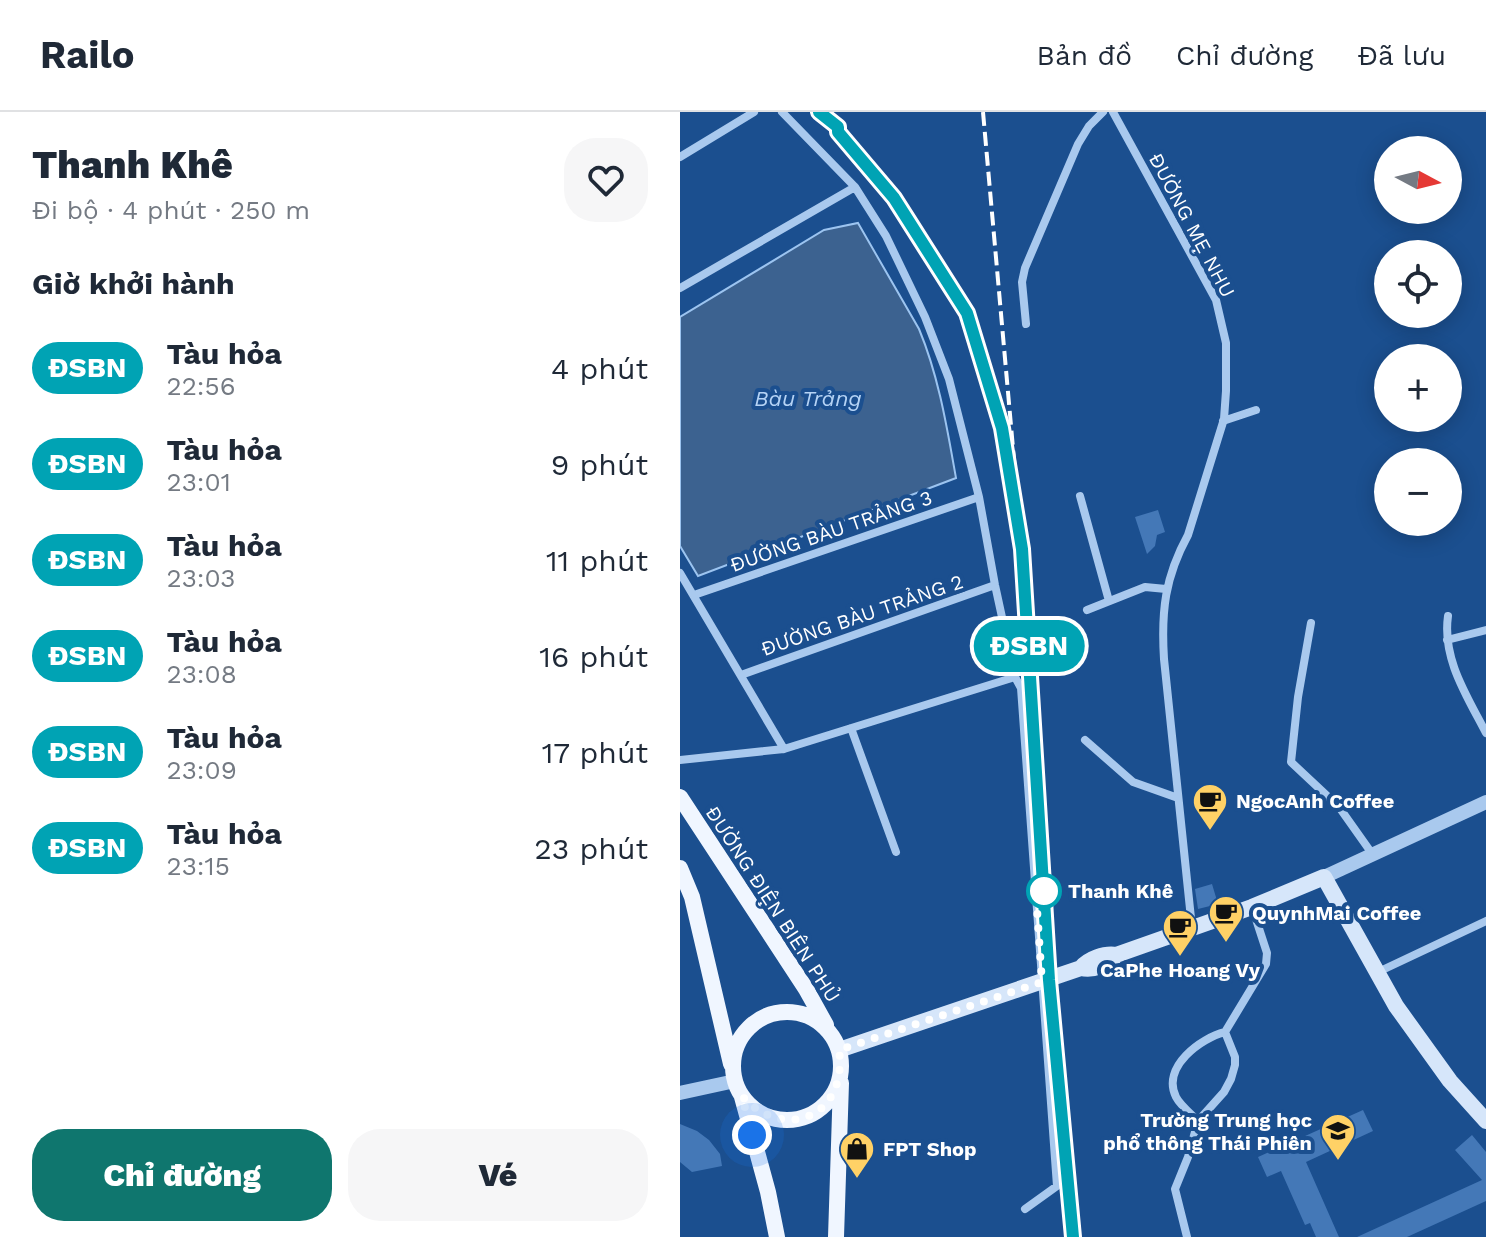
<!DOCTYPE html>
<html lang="vi">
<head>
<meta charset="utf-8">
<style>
  :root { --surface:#fff; --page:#f6f6f7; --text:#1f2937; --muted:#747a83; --line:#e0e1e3; --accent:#0f766e }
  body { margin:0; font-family:"Work Sans",sans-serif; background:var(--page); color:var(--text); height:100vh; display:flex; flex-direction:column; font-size:30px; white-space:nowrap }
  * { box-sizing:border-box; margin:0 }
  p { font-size:26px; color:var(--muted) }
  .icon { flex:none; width:44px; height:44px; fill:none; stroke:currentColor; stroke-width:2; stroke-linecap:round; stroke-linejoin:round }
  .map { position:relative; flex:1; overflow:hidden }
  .sheet { display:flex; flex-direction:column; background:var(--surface); width:680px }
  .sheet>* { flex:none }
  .badge { padding:0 16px; border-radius:26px; font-size:28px; line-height:52px }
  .needle { width:52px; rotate:97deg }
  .controls { position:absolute; left:694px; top:24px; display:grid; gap:16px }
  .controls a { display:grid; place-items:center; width:88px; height:88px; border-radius:50%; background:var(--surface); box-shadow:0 4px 20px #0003; font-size:40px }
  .you { position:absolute; width:40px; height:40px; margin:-20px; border:6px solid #fff; border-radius:50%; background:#1a73e8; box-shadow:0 0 0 12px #1a73e833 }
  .map>.badge { position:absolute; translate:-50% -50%; box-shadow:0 0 0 4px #fff }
  h2 { padding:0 32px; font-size:30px; line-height:72px }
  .round { display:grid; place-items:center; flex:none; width:84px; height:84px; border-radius:32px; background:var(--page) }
  .headline { display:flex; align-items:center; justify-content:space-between; height:136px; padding:0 32px }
  h1 { font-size:38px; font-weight:800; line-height:60px }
  .action { display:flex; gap:16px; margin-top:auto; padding:16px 32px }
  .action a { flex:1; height:92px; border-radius:32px; background:var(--accent); color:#fff; font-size:32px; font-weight:800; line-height:92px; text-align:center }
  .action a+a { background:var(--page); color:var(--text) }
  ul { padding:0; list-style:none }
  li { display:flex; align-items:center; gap:24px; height:96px; padding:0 32px }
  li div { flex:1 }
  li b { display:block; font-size:30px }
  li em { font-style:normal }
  li .badge { min-width:88px; font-weight:700; text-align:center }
  header { display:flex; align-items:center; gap:48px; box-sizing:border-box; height:112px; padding:0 40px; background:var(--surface); border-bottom:2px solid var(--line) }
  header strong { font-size:38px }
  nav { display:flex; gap:44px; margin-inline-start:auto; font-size:28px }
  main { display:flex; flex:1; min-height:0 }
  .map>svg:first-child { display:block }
</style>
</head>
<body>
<header>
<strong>Railo</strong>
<nav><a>Bản đồ</a><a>Chỉ đường</a><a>Đã lưu</a></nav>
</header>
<main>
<section class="sheet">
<div class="headline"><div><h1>Thanh Khê</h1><p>Đi bộ · 4 phút · 250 m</p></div><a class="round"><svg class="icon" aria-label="heart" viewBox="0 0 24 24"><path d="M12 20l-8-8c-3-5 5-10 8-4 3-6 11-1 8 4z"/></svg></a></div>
<h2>Giờ khởi hành</h2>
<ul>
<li><span class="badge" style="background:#00a3b4;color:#fff">ĐSBN</span><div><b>Tàu hỏa</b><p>22:56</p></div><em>4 phút</em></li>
<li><span class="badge" style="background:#00a3b4;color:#fff">ĐSBN</span><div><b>Tàu hỏa</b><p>23:01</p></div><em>9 phút</em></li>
<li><span class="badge" style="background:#00a3b4;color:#fff">ĐSBN</span><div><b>Tàu hỏa</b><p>23:03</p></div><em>11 phút</em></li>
<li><span class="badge" style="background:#00a3b4;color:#fff">ĐSBN</span><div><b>Tàu hỏa</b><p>23:08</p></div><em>16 phút</em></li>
<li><span class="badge" style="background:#00a3b4;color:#fff">ĐSBN</span><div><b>Tàu hỏa</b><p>23:09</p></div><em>17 phút</em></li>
<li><span class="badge" style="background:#00a3b4;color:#fff">ĐSBN</span><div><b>Tàu hỏa</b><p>23:15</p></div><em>23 phút</em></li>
</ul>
<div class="action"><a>Chỉ đường</a><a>Vé</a></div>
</section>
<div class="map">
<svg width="806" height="1125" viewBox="0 0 806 1125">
  <rect width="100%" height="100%" fill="#1b4f8f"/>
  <path fill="#3c6290" stroke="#9cc4f0" stroke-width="2" d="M178 111 239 217C259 265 267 316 276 366L18 464 0 434V205L144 118Z"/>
  <path fill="#4478b7" d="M478 398 485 420 477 423 475 434 467 442 455 405Z
    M532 772 538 792 518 797 515 777Z
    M683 998 693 1019 626 1050 659 1125H636L630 1111 625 1113 601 1059 587 1065 578 1045Z
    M0 1012 17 1019 29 1028 40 1042 42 1054 12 1060 0 1050Z
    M792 1023 806 1040V1089L727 1125H677L802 1068 775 1038Z"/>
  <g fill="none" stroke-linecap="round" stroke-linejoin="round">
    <path stroke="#a9c9ee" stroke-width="8" d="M102 0 175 75 206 124 245 205 269 267 299 385 315 473 335 565 341 576 377 1074 345 1097
      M433 0 536 188 546 231V279L544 307 508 423C485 465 481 499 484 547L512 816
      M0 45 74 0
      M0 176 175 75
      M346 212 342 170 345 156 398 32 409 14 423 0
      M543 309 576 298
      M400 384 429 489
      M0 461 104 637
      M14 483 299 385
      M407 498 465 475 486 477
      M768 504C762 547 787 584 806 621
      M631 511 618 585 611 650 659 695 693 743
      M767 528 806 518
      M61 563 315 473
      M171 616 216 740
      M405 628 453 670 498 686
      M0 648 104 637 335 565
      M698 860 806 809
      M518 1009C511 1002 500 993 496 985 481 955 521 926 545 920
      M507 1125 495 1077 508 1045 518 1009 544 980 551 967 555 953V945L545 920 586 852 587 841 572 795"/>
    <path stroke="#a9c9ee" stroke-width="14" d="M644 765 806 690
      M0 981 55 969"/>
    <path stroke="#d6e6fa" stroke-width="16" d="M436 843C429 853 413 859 401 856 408 847 425 841 436 843L572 795 644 765 716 894 770 969 806 1009
      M159 938 401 856"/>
    <path stroke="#f0f6ff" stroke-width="16" d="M0 685 126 877 146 913
      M0 756 12 785 51 952
      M53 954a54 54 0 1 1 108 0a54 54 0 1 1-108 0Z
      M62 985 88 1080 97 1125
      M156 1125 161 971"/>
    <path stroke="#fff" stroke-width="4" stroke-dasharray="14 6" stroke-linecap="butt" d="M139 0 158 15V20L214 86 287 201 324 326
      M303 0 342 437 369 868 393 1125"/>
  </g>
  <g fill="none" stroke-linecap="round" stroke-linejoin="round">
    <defs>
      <path id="line" d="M139 0 158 15V20L214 86 287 201 322 316 342 437 369 868 393 1125"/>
    </defs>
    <use href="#line" stroke="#fff" stroke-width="18"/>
    <use href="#line" stroke="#00a3b4" stroke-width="12"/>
    <path stroke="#fff" stroke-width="8" stroke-dasharray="0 14.4" d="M72 1023 62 984C106 1032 168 1003 159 938L362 870 356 782 364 779"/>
  </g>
  <defs>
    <symbol id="cafe-pin" viewBox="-11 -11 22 30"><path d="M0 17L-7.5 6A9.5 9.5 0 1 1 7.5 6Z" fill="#ffd166" stroke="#1b4f8f"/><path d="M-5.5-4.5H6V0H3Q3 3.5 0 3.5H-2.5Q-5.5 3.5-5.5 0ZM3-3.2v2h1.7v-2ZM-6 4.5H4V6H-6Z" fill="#111"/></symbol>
    <symbol id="school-pin" viewBox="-11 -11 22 30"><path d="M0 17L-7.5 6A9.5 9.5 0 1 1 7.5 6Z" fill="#ffd166" stroke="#1b4f8f"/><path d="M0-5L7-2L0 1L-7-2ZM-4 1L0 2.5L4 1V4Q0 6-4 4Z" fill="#111"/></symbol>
    <symbol id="shop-pin" viewBox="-11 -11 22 30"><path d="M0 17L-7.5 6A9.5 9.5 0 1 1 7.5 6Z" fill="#ffd166" stroke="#1b4f8f"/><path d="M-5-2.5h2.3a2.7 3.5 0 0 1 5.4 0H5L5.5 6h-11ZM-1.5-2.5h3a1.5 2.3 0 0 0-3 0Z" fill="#111"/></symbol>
  </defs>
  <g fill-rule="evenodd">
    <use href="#cafe-pin" x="510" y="669" width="40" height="54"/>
    <use href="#cafe-pin" x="526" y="781" width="40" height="54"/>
    <use href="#cafe-pin" x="480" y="795" width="40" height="54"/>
    <use href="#school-pin" x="638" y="999" width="40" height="54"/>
    <use href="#shop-pin" x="157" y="1017" width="40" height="54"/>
  </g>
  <circle fill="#fff" stroke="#00a3b4" stroke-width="4" cx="364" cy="779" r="16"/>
  <g text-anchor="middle" stroke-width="8" stroke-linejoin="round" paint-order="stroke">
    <g font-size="20" fill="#fff" stroke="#1b4f8f">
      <text transform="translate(512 113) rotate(62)" y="7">ĐƯỜNG MẸ NHU</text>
      <text transform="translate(151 419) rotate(-19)" y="7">ĐƯỜNG BÀU TRẢNG 3</text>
      <text transform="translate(182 503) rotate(-19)" y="7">ĐƯỜNG BÀU TRẢNG 2</text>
      <text transform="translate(93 792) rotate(57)" y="7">ĐƯỜNG ĐIỆN BIÊN PHỦ</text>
    </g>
    <g font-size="20" font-weight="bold" fill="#fff" stroke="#1b4f8f" text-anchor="start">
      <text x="556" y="696">NgocAnh Coffee</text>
      <text x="572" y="808">QuynhMai Coffee</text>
      <text x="500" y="865" text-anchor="middle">CaPhe Hoang Vy</text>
      <text x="632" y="1015" text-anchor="end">Trường Trung học<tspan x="632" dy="23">phổ thông Thái Phiên</tspan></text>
      <text x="203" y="1044">FPT Shop</text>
    </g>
    <g font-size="20" font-weight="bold" fill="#fff" stroke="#1b4f8f" text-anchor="start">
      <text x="388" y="786">Thanh Khê</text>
    </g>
    <g font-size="22" font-style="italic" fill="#b5d3f5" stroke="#1b4f8f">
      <text x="128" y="294">Bàu Trảng</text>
    </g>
  </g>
</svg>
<div class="controls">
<a><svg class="needle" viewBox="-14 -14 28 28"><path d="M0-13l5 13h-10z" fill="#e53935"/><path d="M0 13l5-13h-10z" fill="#747a83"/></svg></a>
<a><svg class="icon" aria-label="locate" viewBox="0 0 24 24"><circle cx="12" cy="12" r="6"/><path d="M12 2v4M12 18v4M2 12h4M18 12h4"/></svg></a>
<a>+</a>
<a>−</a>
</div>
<div class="you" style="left:72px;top:1023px"></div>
<b class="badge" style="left:349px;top:534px;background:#00a3b4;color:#fff">ĐSBN</b>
</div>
</main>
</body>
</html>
